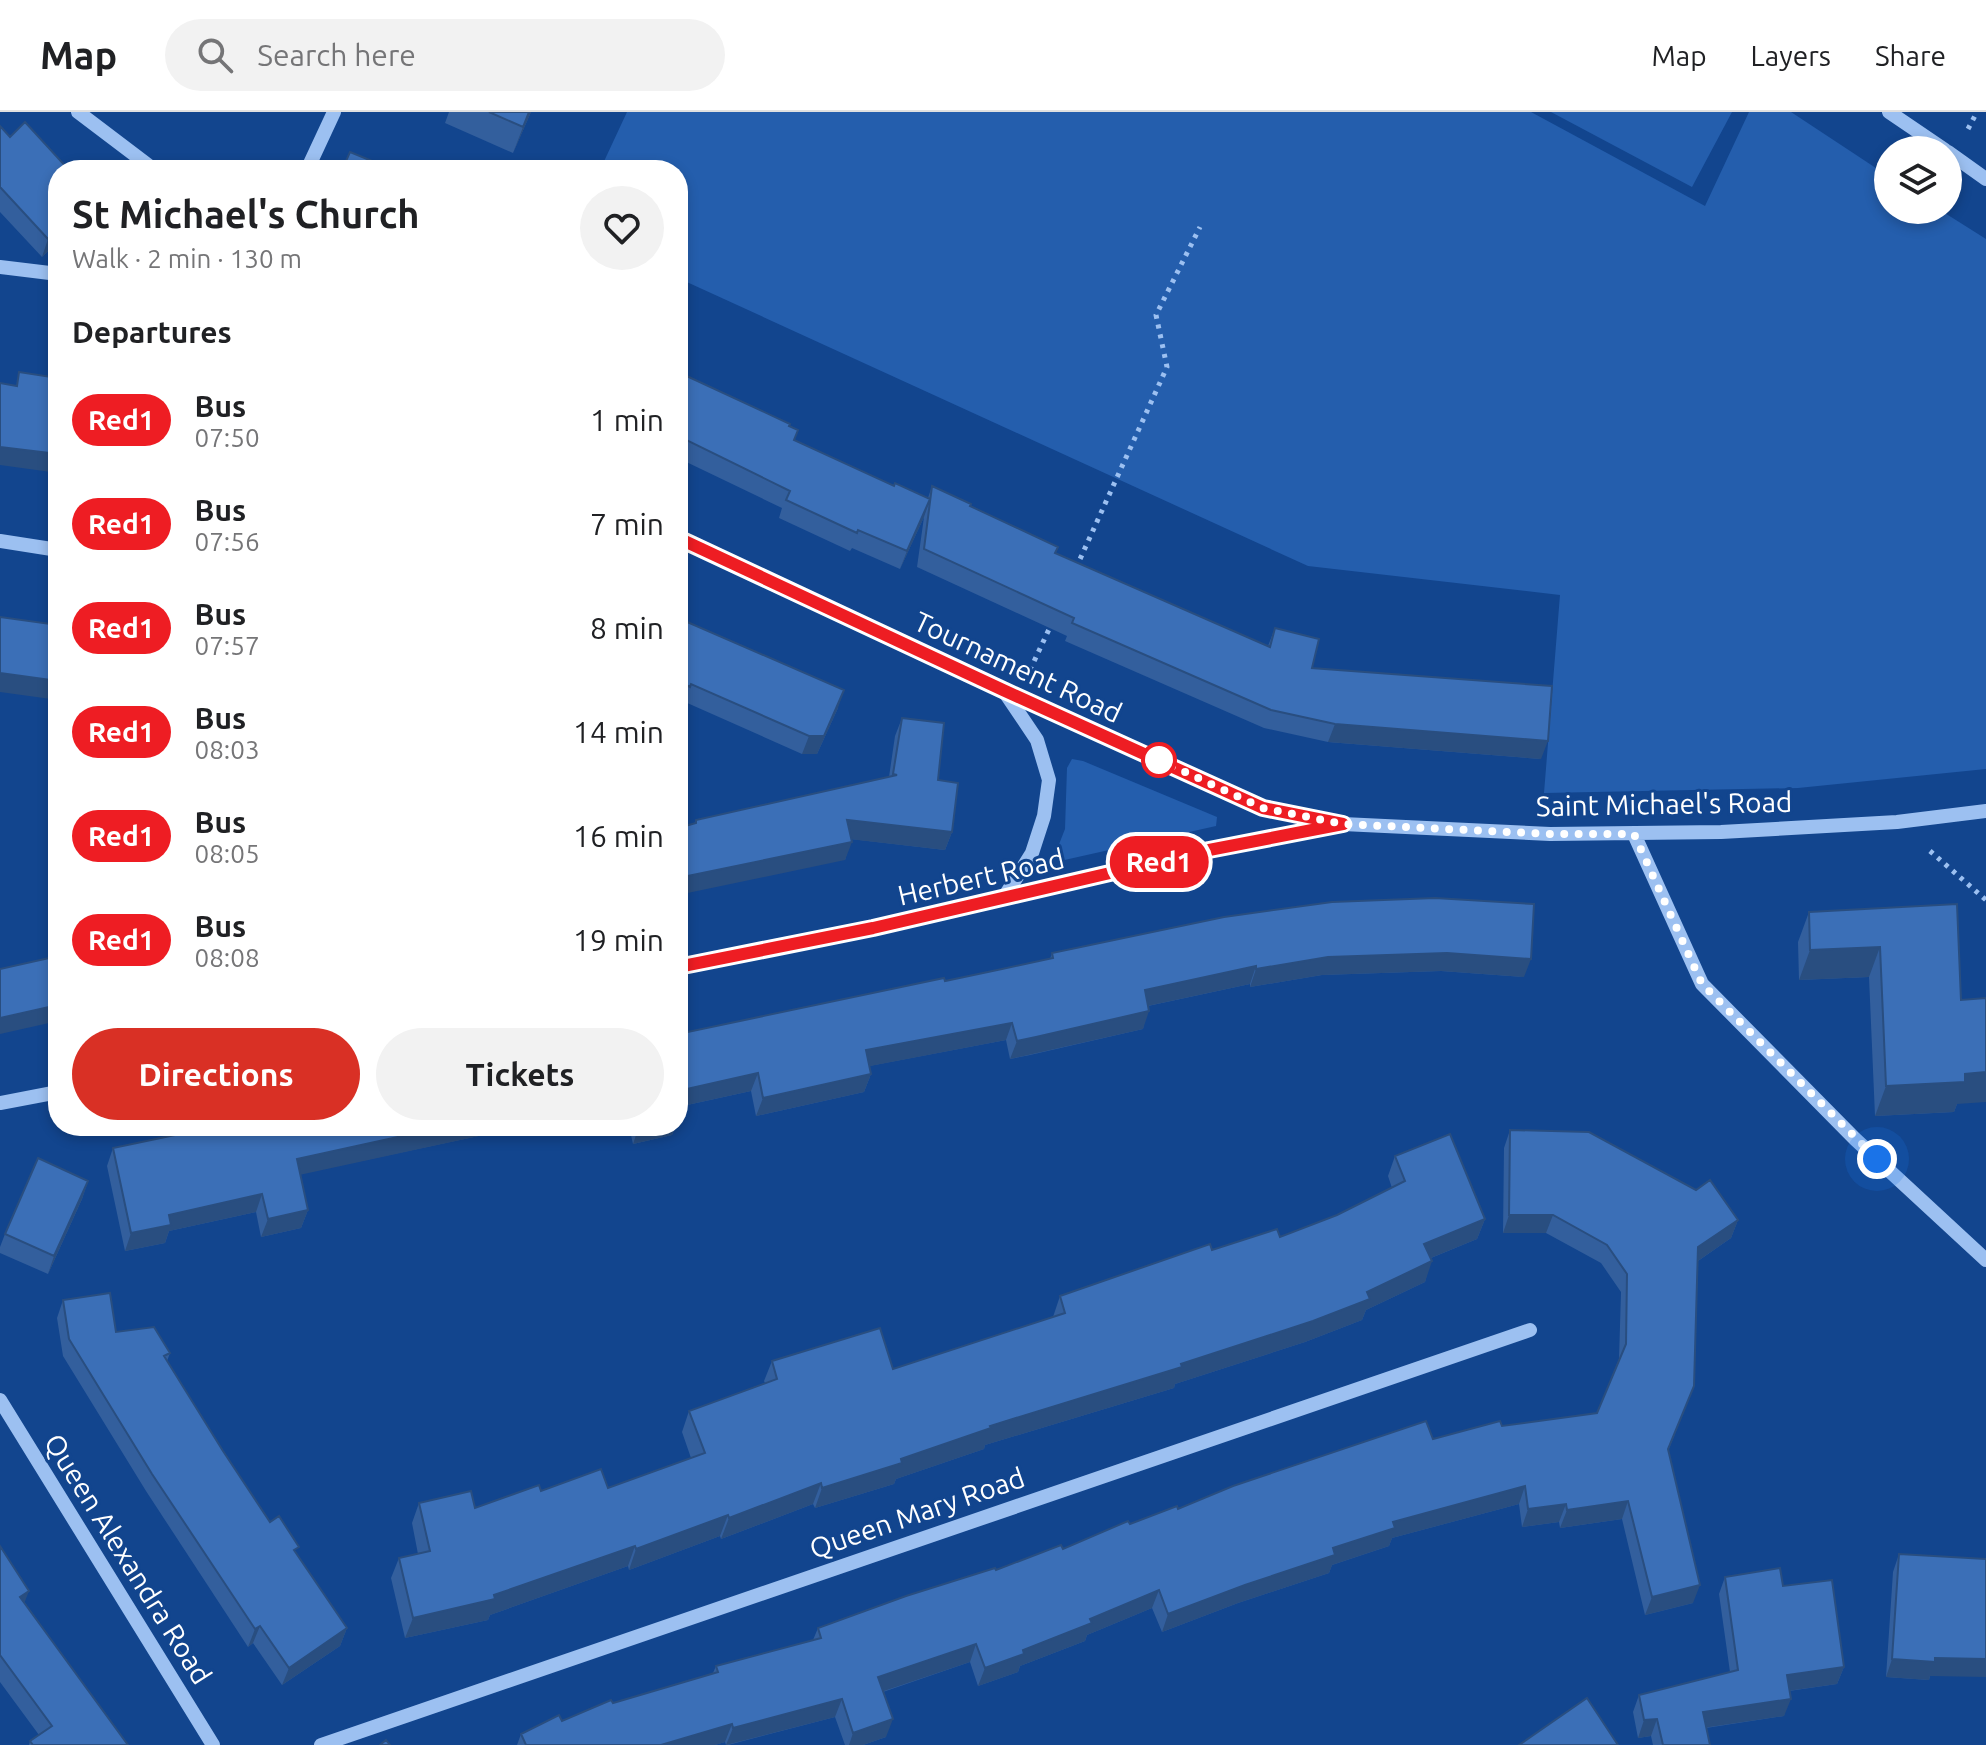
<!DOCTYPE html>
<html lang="en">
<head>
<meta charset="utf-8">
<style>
  :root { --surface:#fff; --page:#f2f2f2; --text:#202124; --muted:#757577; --line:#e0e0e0; --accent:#d93025 }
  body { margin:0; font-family:Ubuntu,sans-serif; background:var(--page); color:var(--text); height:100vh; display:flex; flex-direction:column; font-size:30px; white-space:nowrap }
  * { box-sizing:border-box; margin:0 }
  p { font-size:26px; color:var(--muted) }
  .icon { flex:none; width:44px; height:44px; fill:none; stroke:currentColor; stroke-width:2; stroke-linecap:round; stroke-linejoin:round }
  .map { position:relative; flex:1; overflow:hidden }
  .sheet { position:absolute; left:48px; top:48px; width:640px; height:976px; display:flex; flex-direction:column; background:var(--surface); border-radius:32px; box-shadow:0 4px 12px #0003 }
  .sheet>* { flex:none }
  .badge { padding:0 16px; border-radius:26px; font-size:28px; line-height:52px }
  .tools { position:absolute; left:1874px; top:24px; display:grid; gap:16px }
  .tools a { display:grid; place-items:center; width:88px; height:88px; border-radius:50%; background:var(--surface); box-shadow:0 4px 12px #0003; font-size:40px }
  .you { position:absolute; width:40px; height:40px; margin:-20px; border:6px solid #fff; border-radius:50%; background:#1a73e8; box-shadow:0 0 0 12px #1a73e833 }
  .map>.badge { position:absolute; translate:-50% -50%; box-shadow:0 0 0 4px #fff }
  h2 { padding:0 24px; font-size:30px; line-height:72px }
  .round { display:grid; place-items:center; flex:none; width:84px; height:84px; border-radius:42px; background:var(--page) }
  .head { display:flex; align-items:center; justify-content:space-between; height:136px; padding:0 24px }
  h1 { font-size:38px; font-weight:700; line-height:60px }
  .cta { display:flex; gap:16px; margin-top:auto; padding:16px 24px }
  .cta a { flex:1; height:92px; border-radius:48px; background:var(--accent); color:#fff; font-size:32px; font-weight:700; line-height:92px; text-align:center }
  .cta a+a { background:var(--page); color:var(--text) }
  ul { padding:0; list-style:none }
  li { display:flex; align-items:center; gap:24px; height:104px; padding:0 24px }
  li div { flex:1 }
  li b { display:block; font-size:30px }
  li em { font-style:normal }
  li .badge { min-width:88px; font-weight:700; text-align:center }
  header { display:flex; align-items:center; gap:48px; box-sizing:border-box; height:112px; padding:0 40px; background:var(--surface); border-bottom:2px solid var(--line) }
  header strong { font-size:38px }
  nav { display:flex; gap:44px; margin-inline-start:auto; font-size:28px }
  .search { width:560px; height:72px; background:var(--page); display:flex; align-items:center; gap:20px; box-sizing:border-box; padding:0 28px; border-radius:44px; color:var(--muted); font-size:30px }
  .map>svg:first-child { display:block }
</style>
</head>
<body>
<header>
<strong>Map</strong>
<div class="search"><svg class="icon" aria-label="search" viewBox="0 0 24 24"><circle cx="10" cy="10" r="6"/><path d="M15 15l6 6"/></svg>Search here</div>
<nav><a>Map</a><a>Layers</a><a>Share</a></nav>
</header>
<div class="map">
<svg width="1986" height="1633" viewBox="0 0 1986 1633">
  <rect width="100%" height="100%" fill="#12458e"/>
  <path fill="#245ead" d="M627 0H1531L1705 94 1749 0H1791L1888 64V98H1940L1986 127V657L1798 676 1544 681 1560 483 1308 454 678 166V58H600Z
    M1551 0H1732L1692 75Z
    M1072 647 1083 649 1217 705 1216 714 1060 749 1054 745 1065 717 1067 656Z"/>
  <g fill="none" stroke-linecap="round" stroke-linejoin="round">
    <path stroke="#9cc0f1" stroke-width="5" stroke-dasharray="4 6" stroke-linecap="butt" d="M1968 17 1977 0
      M1076 456 1167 255 1156 203 1200 115
      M1030 558 1051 513
      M1930 739 1986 788"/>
    <path stroke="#9cc0f1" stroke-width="14" d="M78 0 148 53 149 58
      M1889 0 1945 38
      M1948 40 1986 67
      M307 58 334 0
      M0 155 58 162
      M678 425 1003 578 1263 696 1343 712 1550 722 1721 720 1897 710 1986 699
      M0 429 58 438
      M1634 722 1702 872 1855 1027 1986 1148
      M1003 787 1032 741 1044 704 1049 668 1037 628 1004 579
      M678 855 873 816 1209 738 1334 714
      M0 991 58 980
      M0 1288 213 1633
      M321 1633 1530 1218"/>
  </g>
  <path fill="#335f9d" d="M449 0H531L513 41 445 11Z
    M0 14 10 25 58 58V130L42 145 0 100Z
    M678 260 789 314 794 328 894 374 928 386 932 374 1056 441 1268 534 1275 516 1312 556 1541 647 1328 630 1264 616 1065 529 1067 524 917 455 924 405 900 457 852 436 850 439 779 406 782 396 678 346Z
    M678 506 838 596 817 642H802L685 590 684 593 678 590Z
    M902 606 938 668 952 720 945 738 851 727 845 748 694 712 696 708 889 665 895 624Z
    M1957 792V992L1954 1000 1875 1004 1869 865 1799 868 1798 830 1809 800Z
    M1224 805 1524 865 1441 859 1322 863 1250 875V872L1148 894 1143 917 1030 943 1010 947 1006 928 869 954 871 962 864 980 756 1004 751 979 678 995 945 869 1050 847 1052 841Z
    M218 1014H525L300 1062 308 1098 301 1116 261 1125 256 1100 169 1119 165 1131 125 1139 107 1054 113 1036Z
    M629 1014H676L672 1023 633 1032Z
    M1510 1018 1738 1108 1731 1126 1698 1149 1694 1274 1668 1339 1693 1491 1645 1503 1622 1407 1560 1416 1559 1410 1522 1415 1519 1392 1392 1426 1389 1434 1332 1453 1329 1461 1238 1491 1162 1520 1152 1496 1087 1523 1085 1529 1020 1554 1018 1560 978 1574 970 1550 883 1580 886 1625 863 1633H845L835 1605 728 1633H726L725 1630 715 1633H517L521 1622 613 1591 713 1561 716 1554 813 1528 818 1516 1063 1437 1130 1412 1178 1397 1433 1327 1502 1314 1597 1301 1619 1247 1621 1180 1601 1151 1546 1121H1503L1504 1036Z
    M1395 1044 1485 1107 1477 1127 1431 1146 1425 1170 1366 1198 1362 1208 1305 1230 1175 1272 1174 1276 985 1333 984 1337 896 1367 894 1372 815 1396 813 1392 721 1427 720 1424 629 1458 628 1454 490 1503 488 1508 405 1526 391 1466 399 1446 418 1442 412 1411 419 1391 475 1396 541 1379 608 1376 691 1346 682 1320 689 1299 765 1271 764 1269 772 1249 893 1257 1053 1205 1060 1184 1212 1138 1280 1125 1337 1103 1392 1076 1388 1064Z
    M88 1069 82 1087 48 1162 0 1141V1135L5 1122Z
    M63 1188 116 1220 170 1241 167 1249 223 1339 270 1410 296 1442 347 1516 340 1534 282 1573 253 1531 248 1535 146 1379 63 1244 57 1206Z
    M0 1434 25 1491 128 1633H29L30 1629 39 1623 0 1570Z
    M1899 1442 1930 1564 1929 1568 1886 1565 1893 1460Z
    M1725 1465 1783 1474 1844 1555 1837 1572 1789 1579 1784 1604 1706 1616 1710 1633H1653L1651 1624 1638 1626 1633 1600 1639 1583 1730 1560 1719 1482Z"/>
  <path fill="#294e80" d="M529 0H531L513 41 523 15Z
    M58 118V130L42 145 48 127Z
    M0 335 58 342V361L0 353Z
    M930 387 924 405 900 457 907 439Z
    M0 561 58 569V588L0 580Z
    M844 578 838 596 817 642H802L809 624Z
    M1335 612 1548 629 1541 647 1328 630Z
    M847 708 952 720 945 738 840 726Z
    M852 730 845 748 678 783V766Z
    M1880 835 1869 865 1799 868 1810 838Z
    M1447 841 1531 847 1524 865 1441 859 1322 863 1250 875 1256 857 1328 845Z
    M1256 854 1250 872 1138 896 1145 878Z
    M58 893V909L0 922V906Z
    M1149 899 1143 917 1010 947 1017 929Z
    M1012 911 1006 928 860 956 866 938Z
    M1986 960V990L1957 992 1954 1000 1875 1004 1886 974 1965 962Z
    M758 961 751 979 678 995V979Z
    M871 962 864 980 756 1004 763 986Z
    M448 1014H525L290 1065 297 1047Z
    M589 1014H616L587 1020Z
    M639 1014H676L672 1023 633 1032Z
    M88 1069 82 1087 48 1162 54 1144Z
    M262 1082 256 1100 169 1119 165 1131 125 1139 131 1121 169 1103Z
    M308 1098 301 1116 261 1125 268 1107Z
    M1509 1103H1553L1546 1121H1503Z
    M1485 1107 1477 1127 1416 1152 1424 1132Z
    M1738 1108 1731 1126 1692 1153 1698 1135Z
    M1432 1149 1425 1170 1366 1198 1362 1208 1305 1230 1175 1272 1174 1276 985 1333 984 1337 896 1367 894 1372 815 1396 822 1376 990 1314 1181 1252 1367 1180Z
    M821 1371 813 1392 721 1427 729 1406Z
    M1525 1374 1519 1392 1392 1426 1389 1434 1332 1453 1329 1461 1238 1491 1162 1520 1168 1502 1333 1436 1393 1410Z
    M1628 1389 1622 1407 1560 1416 1567 1398Z
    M1566 1392 1559 1410 1522 1415 1528 1397Z
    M728 1403 720 1424 629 1458 636 1437Z
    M635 1434 628 1454 490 1503 488 1508 405 1526 413 1506 494 1483Z
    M1700 1473 1693 1491 1645 1503 1652 1485Z
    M1159 1478 1152 1496 1087 1523 1085 1529 1020 1554 1018 1560 978 1574 985 1556 1090 1507Z
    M29 1479 22 1497 20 1485Z
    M260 1514 253 1531 248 1535 255 1517Z
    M347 1516 340 1534 282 1573 289 1556Z
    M976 1532 970 1550 872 1583 878 1565Z
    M1935 1546 1986 1547V1565L1930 1564 1929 1568 1886 1565 1892 1547Z
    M1844 1555 1837 1572 1780 1580 1787 1563Z
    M842 1587 835 1605 726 1633 733 1616Z
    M1791 1587 1784 1604 1696 1617 1703 1600Z
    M893 1607 886 1625 863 1633H849L853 1621Z
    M1657 1607 1651 1624 1638 1626 1644 1608Z
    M732 1612 725 1630 715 1633H661Z"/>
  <path fill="#3b6fb7" stroke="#294e80" stroke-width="2" d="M489 0H529L523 15Z
    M25 10 69 58H58V118L48 127 0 75V14L10 25Z
    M350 40 394 58H342Z
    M19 260 58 266V342L0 335V271L17 274Z
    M678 260 790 312 789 314 798 318 794 328 894 374 895 371 930 387 907 439 858 418 857 421 786 388 790 379 678 324Z
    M932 374 971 392 970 394 1058 435 1055 441 1270 535 1275 516 1319 527 1312 556 1552 574 1548 629 1335 612 1271 598 1072 511 1074 506 924 437Z
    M0 505 58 513V569L0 561Z
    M678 506 844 578 824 624H809L691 572 690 575 678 569Z
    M902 606 944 611 938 668 958 671 952 720 847 708 852 730 678 766V716L696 711V708L897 663 893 662Z
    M1435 786 1534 792 1531 847 1447 841 1328 845 1256 857V854L1145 878 1149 899 1036 925 1017 929 1012 911 866 938 871 962 763 986 758 961 678 979V922L944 866 945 869 1002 857 1053 846 1052 841 1224 805 1332 790Z
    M1957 792 1961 888 1986 886V960L1965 962V970L1886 974 1880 835 1810 838 1809 800Z
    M58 844V893L0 906V857Z
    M218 1014H448L297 1047 308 1098 268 1107 262 1082 169 1103 171 1113 131 1121 113 1036Z
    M1510 1018 1589 1020 1696 1078 1710 1068 1738 1108 1698 1135 1694 1274 1668 1337 1700 1473 1652 1485 1628 1389 1567 1398 1566 1392 1528 1397 1525 1374 1393 1410 1395 1416 1333 1436 1335 1443 1245 1473 1168 1502 1159 1478 1090 1507 1092 1511 1023 1538 1024 1542 985 1556 976 1532 878 1565 893 1607 853 1621 842 1587 733 1616 732 1612 661 1633H526L521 1622 559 1603 562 1609 611 1588 613 1591 718 1560 716 1554 821 1526 818 1516 906 1484 995 1456 996 1458 1061 1433 1063 1437 1128 1409 1130 1412 1177 1394 1178 1397 1233 1374 1426 1309 1433 1327 1500 1309 1502 1314 1597 1301 1626 1232 1627 1162 1607 1133 1553 1103H1509Z
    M1450 1022 1485 1107 1424 1132 1432 1149 1367 1180 1370 1187 1313 1209 1181 1252 1182 1255 990 1314 991 1316 901 1347 902 1351 822 1376 821 1371 729 1406 728 1403 636 1437 635 1434 494 1483 495 1487 413 1506 399 1446 430 1439 419 1391 471 1379 475 1396 539 1373 541 1379 601 1357 608 1376 705 1341 689 1299 777 1267 772 1249 880 1216 893 1257 1065 1201 1060 1184 1210 1132 1212 1138 1277 1117 1280 1125 1337 1103 1405 1069 1395 1044Z
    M38 1046 88 1069 54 1144 5 1122Z
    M110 1181 116 1220 154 1215 170 1241 164 1244 223 1339 270 1410 279 1404 299 1435 294 1438 347 1516 289 1556 260 1514 255 1517 152 1362 69 1227 63 1188Z
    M0 1434 29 1479 20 1485 128 1633H33L30 1629 52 1614 0 1543Z
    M1899 1442 1986 1447V1547L1935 1546V1550L1892 1547Z
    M1780 1456 1783 1474 1832 1468 1844 1555 1787 1563 1791 1587 1703 1600 1710 1633H1663L1657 1607 1644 1608 1639 1583 1738 1558 1725 1465Z
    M1587 1586 1618 1633H1519Z
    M386 1628 390 1633H380Z"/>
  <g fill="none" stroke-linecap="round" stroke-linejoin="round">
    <defs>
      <path id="line" d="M678 426 1003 578 1263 696 1343 712 1209 738 873 816 678 855"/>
    </defs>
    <use href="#line" stroke="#fff" stroke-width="18"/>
    <use href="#line" stroke="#ee1d23" stroke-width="12"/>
    <path stroke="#fff" stroke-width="8" stroke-dasharray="0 14.4" d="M1159 648 1263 696 1343 712 1550 722H1634L1702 872 1877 1047"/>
  </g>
  <circle fill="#fff" stroke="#ee1d23" stroke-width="4" cx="1159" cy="648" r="16"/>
  <g text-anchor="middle" stroke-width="6" stroke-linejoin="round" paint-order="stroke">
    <g font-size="28" fill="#fff" stroke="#12458e">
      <text transform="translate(1018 555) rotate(25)" y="10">Tournament Road</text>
      <text transform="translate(1664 692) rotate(-1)" y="10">Saint Michael's Road</text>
      <text transform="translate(981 765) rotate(-13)" y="10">Herbert Road</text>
      <text transform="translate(917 1401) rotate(-19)" y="10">Queen Mary Road</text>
      <text transform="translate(128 1447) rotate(58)" y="10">Queen Alexandra Road</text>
    </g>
  </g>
</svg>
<div class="tools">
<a><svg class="icon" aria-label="layers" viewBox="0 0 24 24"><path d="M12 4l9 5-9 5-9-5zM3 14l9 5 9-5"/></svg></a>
</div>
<div class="you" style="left:1877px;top:1047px"></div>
<b class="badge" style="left:1159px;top:750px;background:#ee1d23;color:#fff">Red1</b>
<section class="sheet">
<div class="head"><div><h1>St Michael's Church</h1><p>Walk · 2 min · 130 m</p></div><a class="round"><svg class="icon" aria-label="heart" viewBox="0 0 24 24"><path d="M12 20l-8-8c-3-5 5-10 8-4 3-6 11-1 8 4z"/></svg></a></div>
<h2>Departures</h2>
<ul>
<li><span class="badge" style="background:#ee1d23;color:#fff">Red1</span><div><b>Bus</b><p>07:50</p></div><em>1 min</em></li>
<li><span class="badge" style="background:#ee1d23;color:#fff">Red1</span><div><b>Bus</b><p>07:56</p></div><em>7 min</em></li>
<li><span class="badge" style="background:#ee1d23;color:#fff">Red1</span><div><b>Bus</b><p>07:57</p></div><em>8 min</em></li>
<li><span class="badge" style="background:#ee1d23;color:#fff">Red1</span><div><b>Bus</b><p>08:03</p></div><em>14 min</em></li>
<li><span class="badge" style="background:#ee1d23;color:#fff">Red1</span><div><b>Bus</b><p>08:05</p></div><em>16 min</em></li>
<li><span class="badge" style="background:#ee1d23;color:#fff">Red1</span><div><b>Bus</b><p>08:08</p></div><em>19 min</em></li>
</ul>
<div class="cta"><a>Directions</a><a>Tickets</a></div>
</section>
</div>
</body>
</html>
